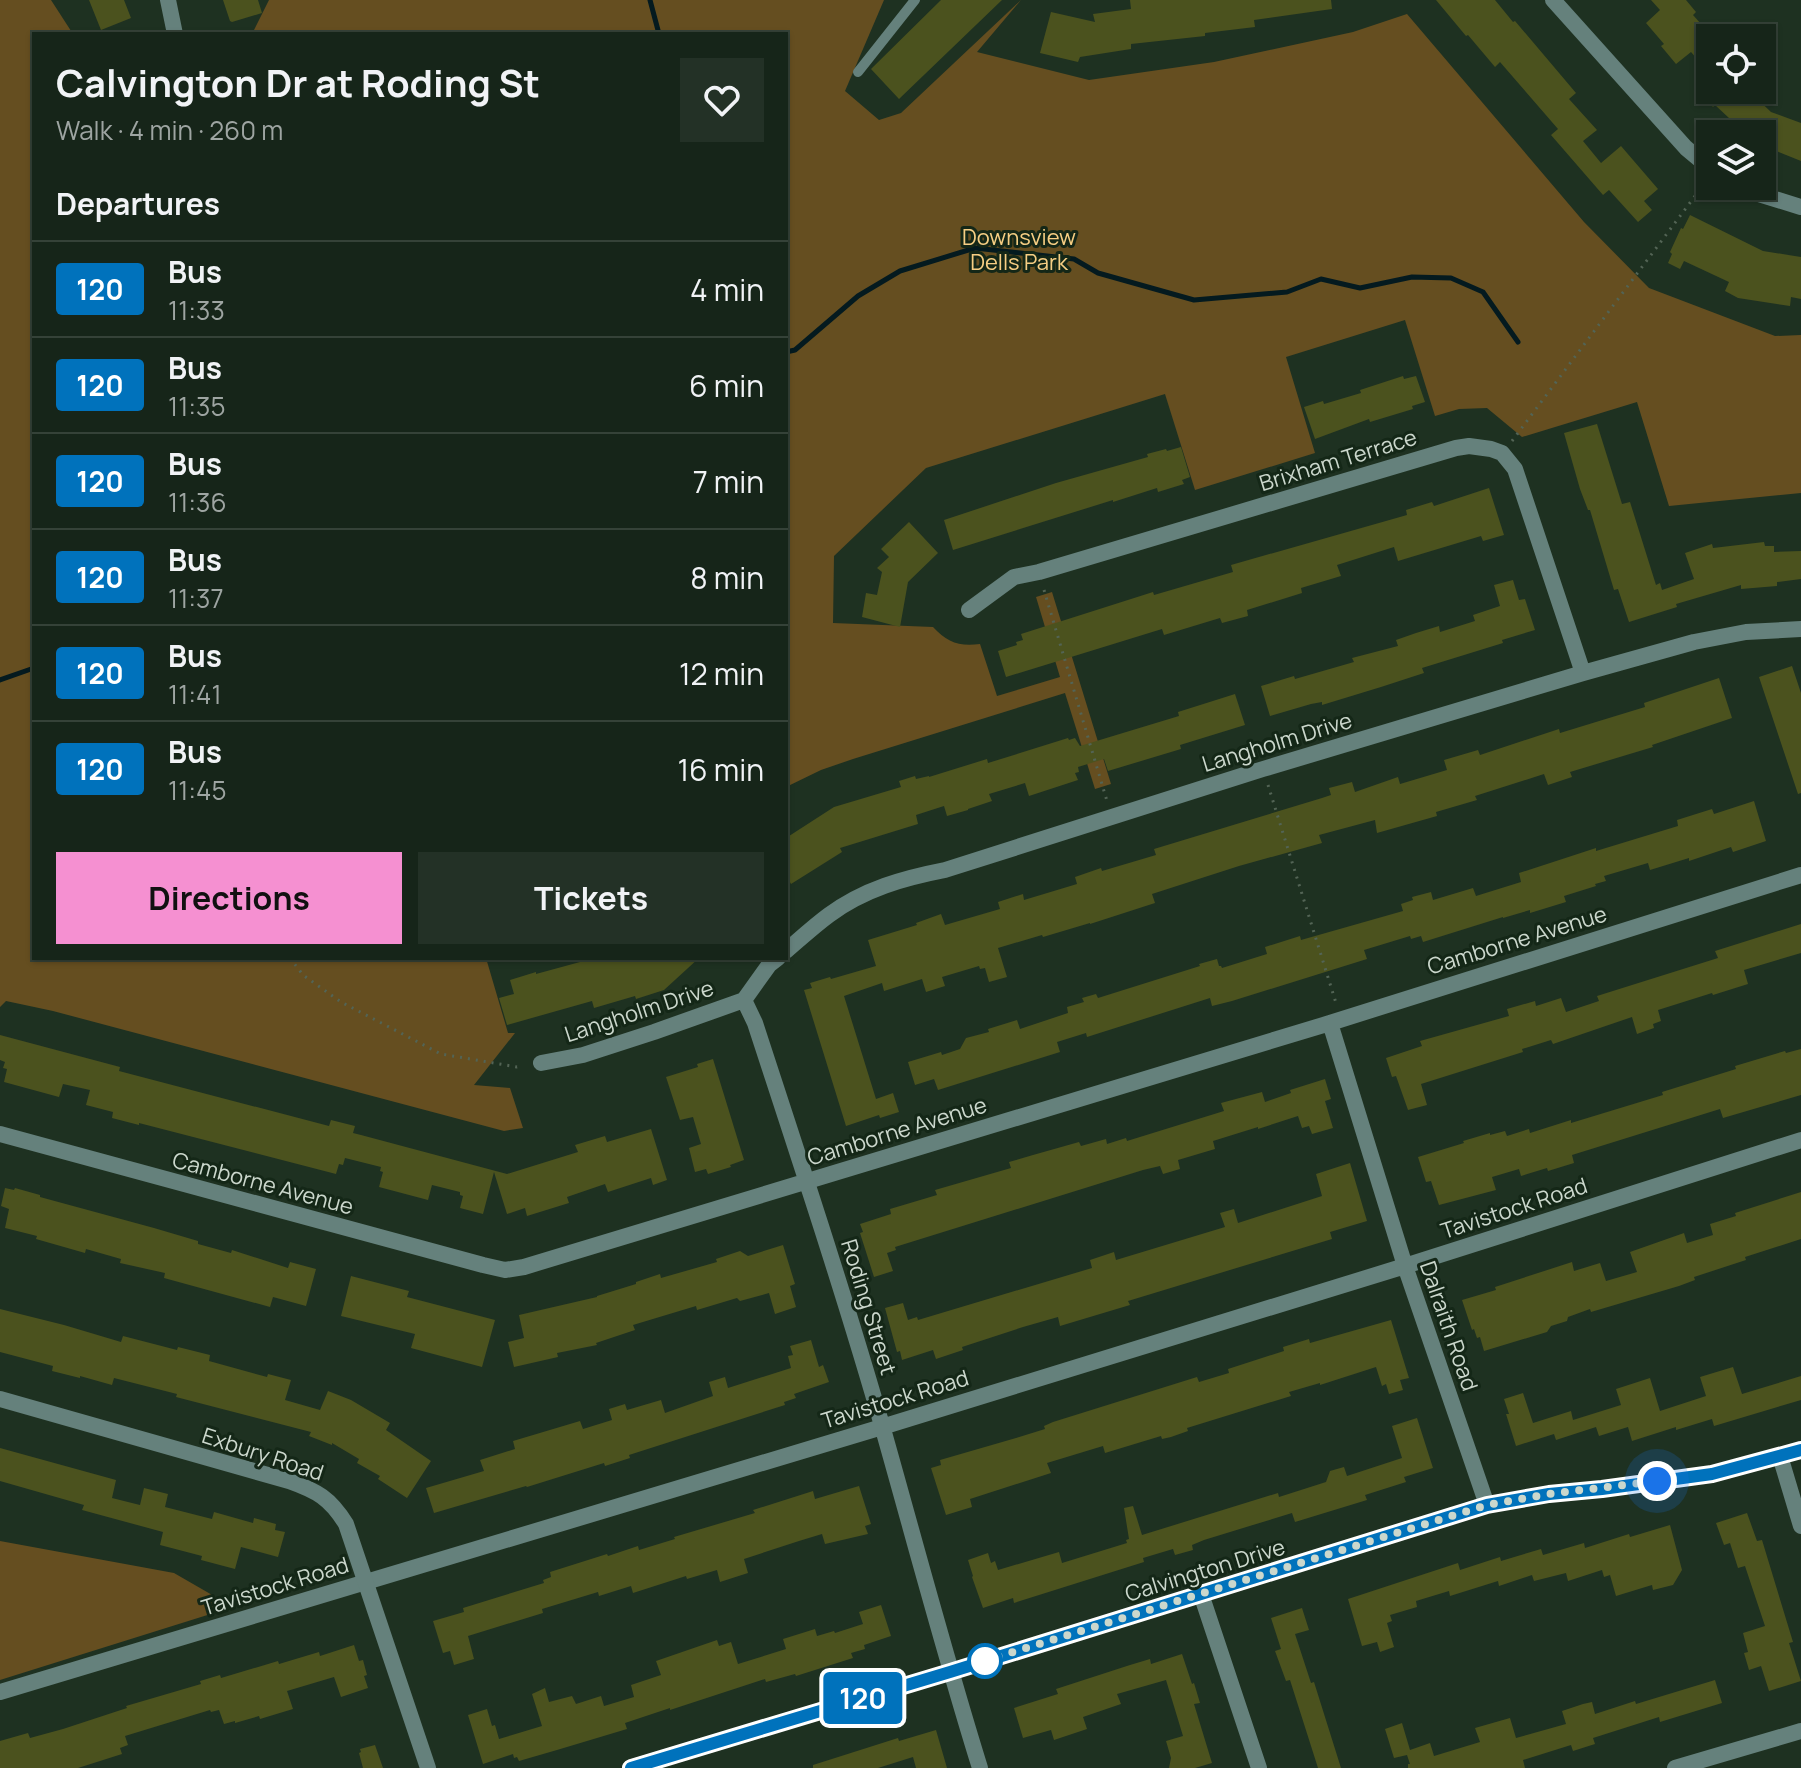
<!DOCTYPE html>
<html lang="en">
<head>
<meta charset="utf-8">
<style>
  :root { --surface:#162519; --page:#233126; --text:#f1f3f6; --muted:#9ea5a2; --line:#354238; --accent:#f590d1 }
  body { margin:0; font-family:Manrope,sans-serif; background:var(--page); color:var(--text); height:100vh; display:flex; flex-direction:column; font-size:30px; white-space:nowrap }
  * { box-sizing:border-box; margin:0 }
  p { font-size:26px; color:var(--muted) }
  .icon { flex:none; width:44px; height:44px; fill:none; stroke:currentColor; stroke-width:2; stroke-linecap:round; stroke-linejoin:round }
  .map { position:relative; flex:1; overflow:hidden }
  .sheet { position:absolute; left:32px; top:32px; width:756px; height:928px; display:flex; flex-direction:column; background:var(--surface); border-radius:0px; box-shadow:0 2px 6px #0004,0 0 0 2px var(--line) }
  .sheet>* { flex:none }
  .badge { padding:0 16px; border-radius:6px; font-size:28px; line-height:52px }
  .buttons { position:absolute; left:1696px; top:24px; display:grid; gap:16px }
  .buttons a { display:grid; place-items:center; width:80px; height:80px; border-radius:0px; background:var(--surface); box-shadow:0 2px 6px #0004,0 0 0 2px var(--line); font-size:40px }
  .you { position:absolute; width:40px; height:40px; margin:-20px; border:6px solid #fff; border-radius:50%; background:#1a73e8; box-shadow:0 0 0 12px #1a73e833 }
  .map>.badge { position:absolute; translate:-50% -50%; box-shadow:0 0 0 4px #fff }
  h2 { padding:0 24px; font-size:30px; line-height:72px }
  .round { display:grid; place-items:center; flex:none; width:84px; height:84px; border-radius:0px; background:var(--page) }
  .overview { display:flex; align-items:center; justify-content:space-between; height:136px; padding:0 24px }
  h1 { font-size:38px; font-weight:700; line-height:60px }
  .button { display:flex; gap:16px; margin-top:auto; padding:16px 24px }
  .button a { flex:1; height:92px; border-radius:0px; background:var(--accent); color:#111; font-size:32px; font-weight:700; line-height:92px; text-align:center }
  .button a+a { background:var(--page); color:var(--text) }
  ul { padding:0; list-style:none }
  li { display:flex; align-items:center; gap:24px; height:96px; padding:0 24px; border-top:2px solid var(--line) }
  li div { flex:1 }
  li b { display:block; font-size:30px }
  li em { font-style:normal }
  li .badge { min-width:88px; font-weight:700; text-align:center }
  .map>svg:first-child { display:block }
</style>
</head>
<body>
<div class="map">
<svg width="1801" height="1768" viewBox="0 0 1801 1768">
  <rect width="100%" height="100%" fill="#1e3121"/>
  <path fill="#654e20" d="M0 0H51L73 34H34V958H486L508 1033H515L474 1085 510 1088 523 1128 504 1131 53 1011 6 1001 0 1007Z
    M269 0H884L845 91 879 120 901 113 1021 0 977 52 1089 80 1214 62 1353 32 1407 14 1584 222 1649 288 1775 336 1801 335V493L1669 506 1637 402 1522 437 1487 408 1459 409 1435 416 1405 320 1286 357 1315 453 1195 490 1165 394 926 468 834 556 833 623 933 627C947 642 959 647 980 644L997 696 1060 677 1036 597 1052 592 1111 784 1095 789 1065 693 853 759 821 770 786 787V34H252Z
    M0 1541 174 1573 233 1607 0 1680Z"/>
  <g fill="none" stroke-linecap="round" stroke-linejoin="round">
    <path stroke="#041a1f" stroke-width="5" d="M650 0 659 34
      M786 352 795 350 858 296 900 271 975 248 1074 259 1098 273 1194 300 1287 292 1321 279 1360 288 1412 277 1451 278 1483 292 1518 342
      M0 680 34 668"/>
  </g>
  <path fill="#4b521e" d="M89 0H124L131 18 101 30Z
    M223 0H258L262 13 232 22 230 21Z
    M941 0H1002L899 99 871 69Z
    M1130 0H1331L1332 9 1254 20 1255 27 1205 33V36L1131 44V49L1080 57 1078 62 1040 53 1051 12 1095 22 1093 14 1131 9Z
    M1436 0H1495L1513 22 1515 21 1576 93 1569 99 1597 130 1583 141 1601 163 1621 146 1658 189 1644 201 1652 210 1638 222 1609 190 1603 195 1551 135 1558 129 1500 62 1495 67 1468 35 1466 36Z
    M1651 0H1686L1696 12 1693 15 1710 34V74L1691 52 1676 64 1661 46 1664 44 1646 23 1660 10Z
    M1698 90H1748L1771 112 1801 123V161L1769 148 1772 141 1748 125 1743 131 1715 105 1713 107Z
    M1690 215 1763 251 1801 257V299L1791 297 1790 306 1738 298 1725 291 1729 282 1684 261 1680 269 1668 263 1672 254 1670 252 1681 228 1683 229Z
    M1403 376 1404 379 1416 376 1425 402 1412 406 1413 409 1370 422 1369 419 1315 439 1304 407 1323 401 1324 404 1361 393 1360 390Z
    M1597 424 1622 504 1630 502 1656 585 1660 583 1662 590 1694 579 1685 553 1712 544 1713 548 1764 542 1765 546H1774V552L1801 551V579L1777 582V586L1741 589V585L1676 604 1677 607 1629 622 1618 589 1614 590 1590 510H1588L1580 489 1564 433Z
    M1181 447 1190 477 1182 480 1184 484 1158 492 1157 488 1113 502V500L953 550 944 520 1056 483 1148 457 1147 454 1166 449 1167 451Z
    M1489 488 1504 535 1483 541 1481 536 1398 561 1394 547 1337 565 1341 576 1301 588 1302 593 1247 610 1248 616 1222 623 1220 618 1164 635 1162 629 1006 677 998 651 1017 645 1016 642 1023 640 1021 634 1153 592 1154 595 1233 572 1231 565 1407 515 1406 510 1432 502 1434 506Z
    M909 522 938 553 908 582 900 627 862 617 866 593 877 595 882 572 877 568 889 557 881 549Z
    M1513 580 1519 600 1525 599 1535 630 1502 640 1503 643 1422 668 1424 673 1381 687 1322 705V702L1311 704 1270 716 1261 686 1294 676 1295 679 1354 662 1352 658 1398 646 1396 640 1416 633 1439 626 1440 632 1475 621 1473 615 1500 606 1494 585Z
    M1792 666 1801 693V793L1798 794 1759 677Z
    M1719 678 1732 718 1652 745 1653 747 1570 772 1572 777 1548 785 1544 774 1475 796 1477 800 1436 812 1437 816 1377 833 1375 820 1319 835 1322 843 1239 866 1152 894 1155 903 1090 924V923L1043 937 1042 935 998 948 1007 977 989 982 985 968 980 969 979 966 942 977 945 986 926 992 922 979 884 991 882 983 844 996 876 1099 893 1093 899 1112 880 1118 879 1115 846 1126 804 990 812 988 810 983 830 977 831 979 876 966 868 940 917 925 916 923 941 914 945 925 1000 909 998 902 1023 894 1024 900 1077 884 1075 877 1101 868 1102 871 1156 855 1154 849 1322 798 1331 795 1329 788 1352 782 1355 792 1398 777 1400 784 1447 770 1444 760 1478 750 1480 755 1559 729 1560 733 1645 707 1644 703Z
    M1235 694 1245 725 1180 745 1181 749 1108 771 1104 759 1078 767 1079 772 1075 773 1078 780 1029 796 1025 783 989 794 992 801 968 809V810L947 816 944 806 916 815 918 824 840 848 842 852 791 884 786 875V838L834 807 901 787 899 781 915 776 916 779 929 776V777L987 759 988 763 1068 738 1069 740 1075 738 1080 746 1179 716 1178 712Z
    M1754 801 1766 841 1733 852 1731 847 1689 861V858L1650 870 1648 863 1604 876 1606 881 1595 884 1596 886 1564 896 1566 902 1530 913V910L1503 918V917L1423 942 1421 936 1411 939 1410 936 1364 950 1367 959 1232 1001 1212 1006 1210 998 1087 1037 1086 1033 1057 1042 1060 1052 938 1090 934 1079 915 1085 908 1062 941 1052 942 1055 960 1049 966 1038 989 1032 988 1029 1017 1020 1020 1029 1068 1013 1067 1007 1084 1002 1082 998 1096 994 1098 998 1200 966 1199 964 1217 959 1219 966H1221L1222 968 1267 954 1265 947 1300 936 1301 940 1403 911 1401 904 1413 900 1412 897 1431 892 1433 900 1473 888 1476 896 1521 882 1519 873 1596 848V851L1678 826 1677 820 1712 809 1714 814Z
    M1801 924V953L1744 970 1748 984 1713 995 1712 993 1658 1010 1661 1021 1653 1024 1654 1028 1637 1034 1632 1017 1553 1044 1551 1040 1522 1049 1523 1052 1421 1084 1427 1105 1408 1110 1396 1076 1392 1077 1386 1058 1422 1046 1420 1041 1509 1016 1507 1009 1535 1001 1536 1006 1561 998 1566 1012 1599 1001 1597 996 1718 958 1715 951Z
    M578 958H699L664 990 636 999 635 996 594 1008 592 1001 507 1025 499 998 514 994 510 980 536 972V974L580 962Z
    M0 1035 120 1067 119 1071 329 1126 331 1120 355 1126 353 1133 361 1135 507 1174 578 1152 575 1145 605 1136 607 1142 651 1129 667 1180 653 1185 651 1178 608 1192 605 1184 567 1197 569 1203 527 1216 525 1208 507 1214 494 1172 483 1214 460 1208 463 1196 460 1195V1192L432 1185 428 1200 379 1187 383 1172 380 1171 381 1167 345 1158 343 1165 339 1164 336 1174 139 1123V1125L112 1118 113 1112 86 1105 90 1090 63 1084 59 1097 4 1082 7 1069 3 1068 5 1062 0 1060Z
    M1801 1049V1095L1723 1118 1720 1109 1572 1155 1574 1163 1548 1171 1547 1168 1521 1176 1519 1169 1492 1177 1496 1190 1439 1205 1431 1181 1426 1182 1418 1157 1464 1143 1463 1141 1490 1133V1135L1505 1131 1507 1136 1529 1129 1530 1133 1571 1120V1123L1663 1095 1662 1092 1736 1069 1735 1066 1785 1051 1786 1053Z
    M713 1059 744 1160 730 1165 731 1167 708 1174 706 1169 695 1172 689 1148 701 1144 693 1117 680 1120 666 1077 698 1067 697 1064Z
    M1325 1079 1331 1099 1325 1101 1333 1128 1312 1134 1309 1126 1302 1128 1298 1116 1258 1129V1127L1213 1141 1215 1149 1178 1160 1180 1169 1163 1174 1160 1166 1143 1170 895 1247 896 1250 887 1253 893 1271 874 1277 860 1233 863 1232 860 1224 891 1214 890 1209 937 1195 935 1190 1011 1168 1009 1162 1033 1155 1079 1142 1081 1146 1106 1139 1107 1144 1126 1138 1127 1141 1224 1111 1221 1103 1262 1092 1265 1102 1291 1093 1290 1090Z
    M1350 1163 1367 1221 1330 1232 1332 1239 1128 1301 1130 1305 1060 1326 1058 1317 1023 1327 962 1347 963 1350 936 1359 933 1350 902 1360 900 1351 897 1352 885 1308 903 1303 908 1320 917 1317 918 1320 1092 1268 1090 1260 1114 1252 1116 1260 1225 1227 1220 1213 1234 1209 1238 1223 1322 1196 1316 1174Z
    M5 1188 14 1190 15 1188 40 1195V1197L154 1228 198 1241V1244L231 1253 232 1250 288 1268 290 1262 316 1269 306 1306 273 1297 270 1307 164 1278 165 1273 120 1263 121 1259 86 1249 85 1253 36 1239 37 1236 5 1228 9 1209 1 1206Z
    M1801 1192V1239L1745 1257 1746 1260 1694 1277 1695 1280 1679 1286 1591 1312 1590 1309 1568 1317 1567 1321 1551 1326 1547 1332 1484 1351 1480 1337 1477 1338 1474 1329 1472 1330 1462 1300 1496 1290 1495 1287 1572 1262 1574 1271 1600 1263 1606 1281 1637 1272 1630 1252 1684 1233 1687 1243 1713 1235 1710 1224 1736 1216 1735 1213Z
    M783 1245 795 1284 790 1286 796 1307 775 1314 769 1293 740 1301 737 1298 697 1310 696 1306 633 1325 635 1330 596 1343 597 1345 557 1353 558 1357 514 1367 508 1342 524 1338 519 1315 597 1297V1296L636 1284V1282L660 1274 661 1278 717 1262 716 1259 740 1251 748 1256Z
    M351 1276 409 1291 407 1297 495 1320 482 1367 411 1348 415 1334 341 1316Z
    M0 1309 64 1325 121 1342 123 1336 177 1350 178 1347 210 1355 209 1361 267 1377 268 1374 291 1380 285 1400 320 1410 328 1391 351 1400 390 1423 386 1430 431 1461 407 1498 378 1479 380 1476 357 1463 359 1459 332 1443V1445L309 1436 311 1432 176 1397 177 1394 114 1378 112 1385 80 1376V1378L52 1371 53 1366 0 1352Z
    M1391 1320 1409 1378 1400 1380 1403 1390 1389 1394 1386 1384 1382 1386 1376 1367 1320 1385V1383L1289 1392 1291 1396 1187 1428 1188 1431 1171 1437 1162 1439 1161 1436 1105 1453 1103 1446 1047 1463 1051 1473 970 1499 972 1507 946 1515 931 1468 941 1465 940 1460 1016 1438 1045 1429 1044 1426 1053 1422 1197 1377 1199 1382 1229 1373 1228 1369 1284 1351 1283 1347 1309 1339 1310 1343Z
    M811 1340 819 1367 823 1365 829 1382 794 1394 796 1398 784 1402 785 1405 629 1455 630 1458 605 1466 604 1463 527 1487 526 1486 434 1513 426 1488 484 1471 480 1460 515 1449 513 1441 580 1421 583 1429 612 1420 609 1409 625 1404 627 1410 661 1400 665 1413 713 1396 709 1382 725 1377 728 1388 791 1368 788 1356 793 1355 790 1346Z
    M1733 1367 1742 1394 1801 1376V1400L1714 1426 1712 1419 1676 1430V1427L1632 1441 1628 1427 1599 1436 1596 1427 1556 1440 1554 1434 1516 1446 1506 1414H1509L1504 1399 1523 1393 1533 1423 1571 1411 1573 1420 1621 1405 1616 1389 1650 1378 1660 1411 1706 1396 1700 1377Z
    M1417 1418 1433 1468 1404 1477 1406 1482 1365 1495 1367 1500 1295 1522 1292 1513 1204 1540 1192 1545 1193 1550 1175 1555 1173 1549 1143 1558 1144 1562 1014 1603 1013 1598 983 1608 972 1577 973 1576 968 1560 988 1553 991 1563 995 1561 998 1570 1059 1552 1062 1563 1127 1543 1126 1540 1129 1539 1124 1508 1133 1506 1142 1535 1278 1493 1279 1497 1326 1482 1330 1471 1344 1467 1347 1476 1402 1458 1392 1426Z
    M0 1448 116 1480 112 1498 140 1505 144 1488 168 1494 165 1507 212 1519 214 1512 253 1523 254 1518 276 1524 275 1530 285 1532 278 1557 241 1547 235 1569 201 1560 202 1556 160 1545 163 1532 82 1510 84 1505 0 1481Z
    M859 1486 871 1524 865 1526 868 1534 825 1544 822 1534 799 1541 744 1559 748 1573 720 1582 717 1570 687 1579 686 1576 633 1593 631 1586 599 1596 598 1592 542 1609 543 1613 468 1636 474 1659 454 1665 450 1651 443 1653 433 1621 464 1612 463 1608 544 1583 543 1580 551 1577 550 1572 607 1554 608 1556 638 1546 639 1550 675 1539 674 1537 755 1513 753 1510 813 1491 815 1499Z
    M1747 1513 1757 1541 1762 1540 1793 1642 1789 1643 1801 1681 1769 1691 1761 1666 1749 1670 1744 1653 1748 1652 1743 1633 1765 1626 1745 1566 1738 1568 1730 1543 1724 1545 1716 1523Z
    M1670 1525 1682 1570 1673 1585 1653 1590 1652 1585 1616 1596 1610 1575 1604 1577 1602 1570 1568 1581 1566 1573 1534 1581 1532 1575 1499 1586 1498 1581 1450 1596 1449 1591 1416 1601 1417 1607 1390 1615 1392 1621 1387 1623 1394 1647 1380 1652 1377 1642 1362 1646 1348 1599 1458 1563 1460 1570 1500 1557 1501 1561 1541 1549 1543 1555 1584 1543 1585 1548 1629 1534 1630 1537Z
    M881 1605 891 1636 864 1645 865 1649 851 1653 853 1658 796 1676 795 1674 766 1682 765 1679 670 1710V1708L625 1723 627 1729 557 1750 519 1761 517 1757 514 1758 513 1754 483 1764 468 1715 487 1709 492 1726 495 1725 499 1739 542 1726 532 1694 545 1688 549 1702 572 1696 576 1704 601 1696 604 1706 634 1697 631 1685 661 1675 656 1661 717 1640 719 1646 731 1642 738 1664 786 1649 783 1639 815 1629 817 1636 834 1631 835 1633 863 1624 859 1612Z
    M1302 1608 1309 1630 1295 1634 1311 1683 1314 1682 1341 1768H1318L1290 1680 1286 1681 1275 1651 1281 1649 1271 1618Z
    M354 1645 359 1661 363 1660 367 1675 364 1676 368 1688 341 1697 334 1677 287 1691 293 1709 260 1719 259 1716 235 1723V1721L224 1724 219 1710 211 1712 210 1710 125 1736 128 1745 120 1748 122 1754 78 1768H0V1741L28 1733 30 1738 63 1729 127 1708 126 1706 201 1684 200 1681 220 1675 221 1678 278 1661 279 1664 319 1652 320 1656Z
    M1182 1654 1192 1684 1194 1683 1200 1703 1194 1704 1212 1763 1195 1768H1169L1171 1758 1166 1741 1183 1736 1166 1680 1117 1694 1121 1704 1083 1717 1087 1729 1054 1740 1051 1730 1023 1738 1014 1708 1058 1694 1056 1689 1130 1665 1150 1659 1151 1664Z
    M1715 1680 1722 1703 1660 1722 1659 1717 1593 1738 1595 1744 1573 1751 1571 1745 1523 1760 1525 1768H1408V1764H1410L1407 1755 1394 1758 1385 1729 1402 1723 1410 1750 1430 1743 1434 1756 1480 1742 1475 1728 1510 1718 1516 1738 1566 1724 1562 1711 1583 1704 1592 1702 1595 1714 1635 1701 1636 1704Z
    M936 1730 947 1768H916L913 1757 878 1768H813V1765L898 1738 899 1741Z
    M375 1745 383 1768H363L359 1753 361 1752 360 1749Z"/>
  <g fill="none" stroke-linecap="round" stroke-linejoin="round">
    <path stroke="#536455" stroke-width="3" stroke-dasharray="2 6" stroke-linecap="butt" d="M1512 441 1704 184
      M1044 590 1107 801
      M1268 785 1336 1003
      M290 958 303 975 341 1002 441 1054 517 1067 523 1066"/>
    <path stroke="#65817c" stroke-width="10" d="M858 72 915 0"/>
    <path stroke="#65817c" stroke-width="16" d="M168 0 175 34
      M1553 0 1686 148 1710 168
      M1733 186 1801 207
      M969 610 1014 577 1039 572 1456 448 1469 446 1491 449 1502 453 1515 469 1583 673
      M786 951C800 939 814 926 829 915 864 889 904 878 945 870L1263 769 1583 673 1694 642 1746 632 1801 629
      M744 1000 755 1023C799 1158 844 1293 883 1429 915 1542 945 1656 980 1768
      M1330 1023 1405 1266 1487 1505
      M541 1063 583 1055 654 1032 744 1000 769 965 778 958
      M0 1134 483 1265 505 1270 524 1267 1330 1023 1801 875
      M1780 1456 1801 1526
      M1201 1594 1259 1768
      M0 1692 882 1427 1405 1266 1801 1140
      M1675 1768 1801 1731"/>
    <path stroke="#65817c" stroke-width="16" d="M0 1399 289 1481C317 1491 330 1498 346 1524L428 1768
      M630 1768 950 1672 1487 1505 1549 1494 1602 1489 1712 1474 1801 1450"/>
  </g>
  <g fill="none" stroke-linecap="round" stroke-linejoin="round">
    <defs>
      <path id="line" d="M631 1768 950 1672 1487 1505 1549 1494 1602 1489 1712 1474 1801 1450"/>
    </defs>
    <use href="#line" stroke="#fff" stroke-width="18"/>
    <use href="#line" stroke="#0072bc" stroke-width="12"/>
    <path stroke="#cbd7cc" stroke-width="8" stroke-dasharray="0 14.4" d="M985 1661 978 1663 1487 1505 1549 1494 1657 1481"/>
  </g>
  <circle fill="#fff" stroke="#0072bc" stroke-width="4" cx="985" cy="1661" r="16"/>
  <g text-anchor="middle" stroke-width="6" stroke-linejoin="round" paint-order="stroke">
    <g font-size="22" fill="#f6ce83" stroke="#142717">
      <text x="1019" y="245">Downsview<tspan x="1019" dy="25">Dells Park</tspan></text>
    </g>
    <g font-size="22" fill="#cbd7cc" stroke="#142717">
      <text transform="translate(1338 460) rotate(-17)" y="8">Brixham Terrace</text>
      <text transform="translate(1277 742) rotate(-17)" y="8">Langholm Drive</text>
      <text transform="translate(1517 940) rotate(-17)" y="8">Camborne Avenue</text>
      <text transform="translate(639 1011) rotate(-18)" y="8">Langholm Drive</text>
      <text transform="translate(897 1131) rotate(-17)" y="8">Camborne Avenue</text>
      <text transform="translate(263 1183) rotate(15)" y="8">Camborne Avenue</text>
      <text transform="translate(1514 1208) rotate(-18)" y="8">Tavistock Road</text>
      <text transform="translate(869 1307) rotate(73)" y="8">Roding Street</text>
      <text transform="translate(1449 1326) rotate(71)" y="8">Dalraith Road</text>
      <text transform="translate(895 1399) rotate(-17)" y="8">Tavistock Road</text>
      <text transform="translate(263 1454) rotate(18)" y="8">Exbury Road</text>
      <text transform="translate(1205 1570) rotate(-17)" y="8">Calvington Drive</text>
      <text transform="translate(275 1586) rotate(-17)" y="8">Tavistock Road</text>
    </g>
  </g>
</svg>
<div class="buttons">
<a><svg class="icon" aria-label="locate" viewBox="0 0 24 24"><circle cx="12" cy="12" r="6"/><path d="M12 2v4M12 18v4M2 12h4M18 12h4"/></svg></a>
<a><svg class="icon" aria-label="layers" viewBox="0 0 24 24"><path d="M12 4l9 5-9 5-9-5zM3 14l9 5 9-5"/></svg></a>
</div>
<div class="you" style="left:1657px;top:1481px"></div>
<b class="badge" style="left:863px;top:1698px;background:#0072bc;color:#fff">120</b>
<section class="sheet">
<div class="overview"><div><h1>Calvington Dr at Roding St</h1><p>Walk · 4 min · 260 m</p></div><a class="round"><svg class="icon" aria-label="heart" viewBox="0 0 24 24"><path d="M12 20l-8-8c-3-5 5-10 8-4 3-6 11-1 8 4z"/></svg></a></div>
<h2>Departures</h2>
<ul>
<li><span class="badge" style="background:#0072bc;color:#fff">120</span><div><b>Bus</b><p>11:33</p></div><em>4 min</em></li>
<li><span class="badge" style="background:#0072bc;color:#fff">120</span><div><b>Bus</b><p>11:35</p></div><em>6 min</em></li>
<li><span class="badge" style="background:#0072bc;color:#fff">120</span><div><b>Bus</b><p>11:36</p></div><em>7 min</em></li>
<li><span class="badge" style="background:#0072bc;color:#fff">120</span><div><b>Bus</b><p>11:37</p></div><em>8 min</em></li>
<li><span class="badge" style="background:#0072bc;color:#fff">120</span><div><b>Bus</b><p>11:41</p></div><em>12 min</em></li>
<li><span class="badge" style="background:#0072bc;color:#fff">120</span><div><b>Bus</b><p>11:45</p></div><em>16 min</em></li>
</ul>
<div class="button"><a>Directions</a><a>Tickets</a></div>
</section>
</div>
</body>
</html>
